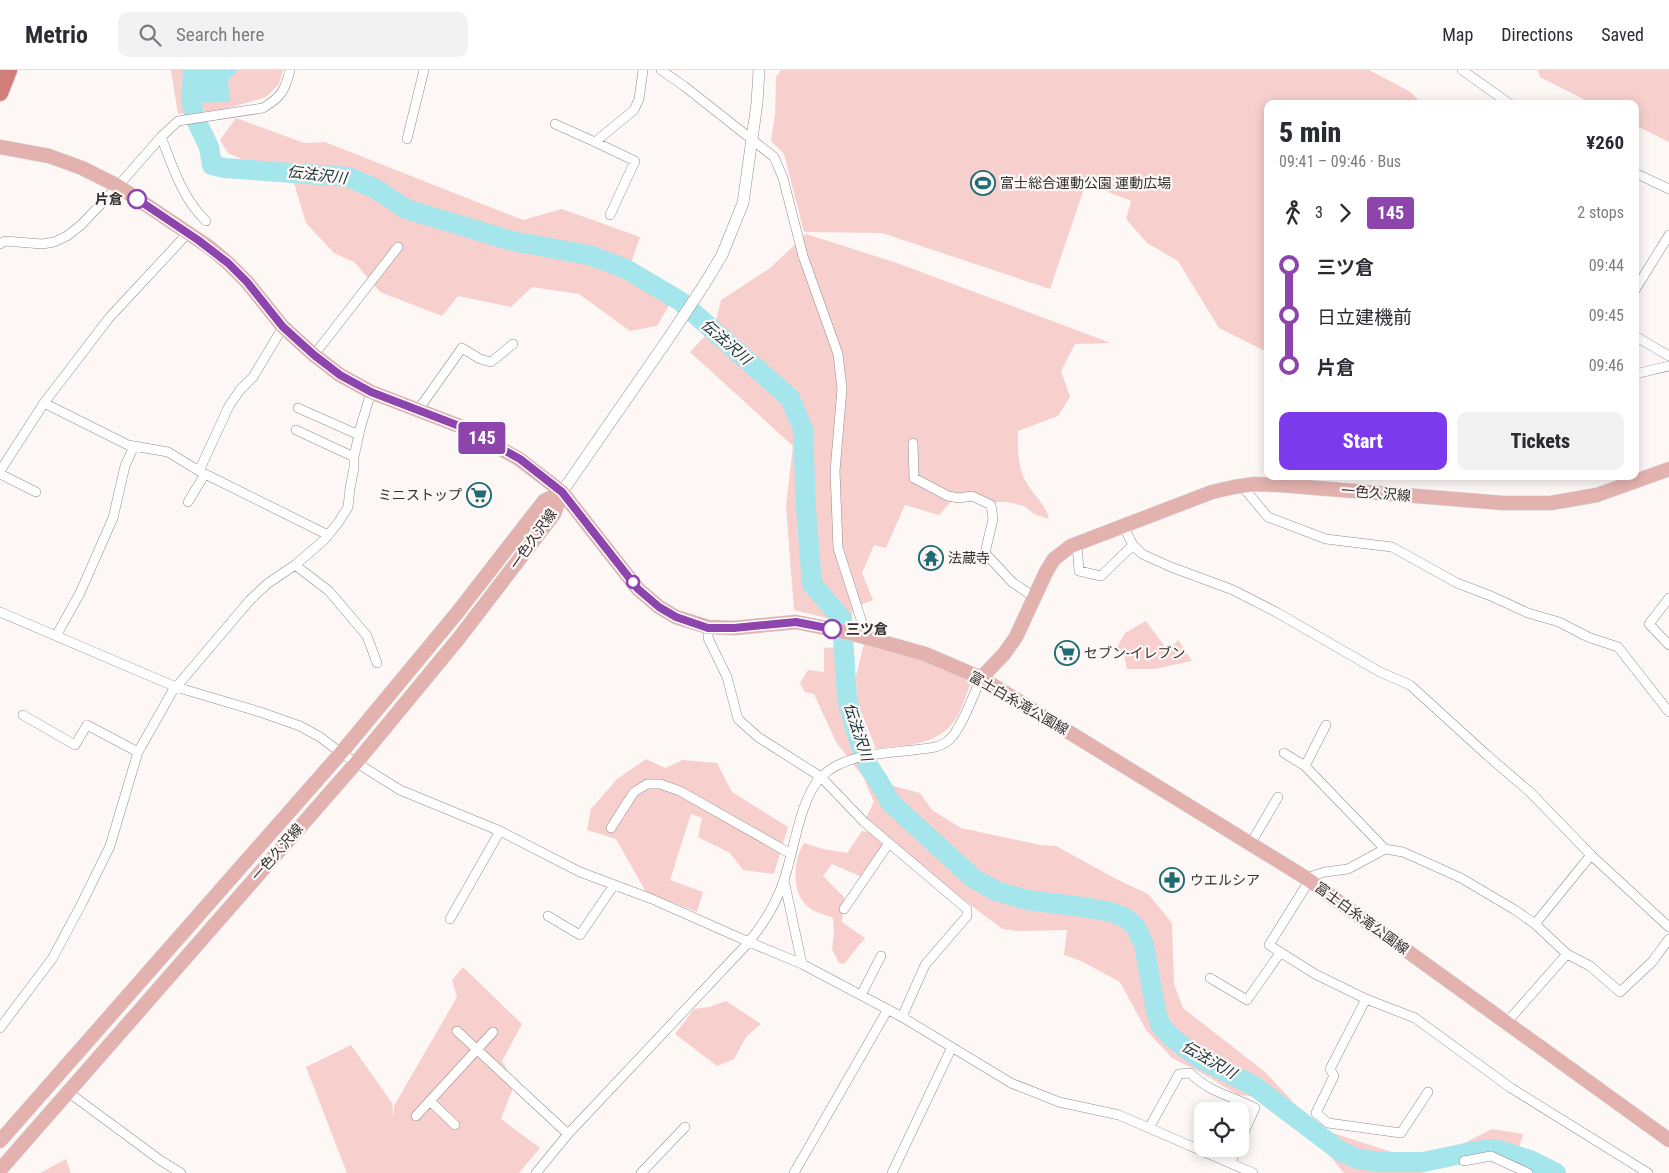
<!DOCTYPE html>
<html lang="en">
<head>
<meta charset="utf-8">
<style>
  :root { --surface:#fff; --page:#f2f2f3; --text:#2b2b33; --muted:#7c7c81; --line:#e1e1e2; --accent:#7c3aed }
  body { margin:0; font-family:"Roboto Condensed","Noto Sans JP",sans-serif; background:var(--page); color:var(--text); height:100vh; display:flex; flex-direction:column; font-size:19px; white-space:nowrap }
  * { box-sizing:border-box; margin:0 }
  p { font-size:16px; color:var(--muted) }
  .icon { flex:none; width:28px; height:28px; fill:none; stroke:currentColor; stroke-width:2; stroke-linecap:round; stroke-linejoin:round }
  .map { position:relative; flex:1; overflow:hidden }
  .sheet { position:absolute; left:1264px; top:30px; width:375px; height:380px; display:flex; flex-direction:column; background:var(--surface); border-radius:10px; box-shadow:0 2px 12px #0003 }
  .sheet>* { flex:none }
  .badge { padding:0 10px; border-radius:4px; font-size:18px; line-height:32px }
  .buttons { position:absolute; left:1194px; top:1032px; display:grid; gap:10px }
  .buttons a { display:grid; place-items:center; width:55px; height:55px; border-radius:10px; background:var(--surface); box-shadow:0 2px 12px #0003; font-size:25px }
  .map>.badge { position:absolute; translate:-50% -50%; box-shadow:0 0 0 2px #fff }
  .legs { display:flex; align-items:center; gap:8px; height:55px; padding:0 15px; font-size:16px }
  .legs p { margin-inline-start:auto }
  .summary { display:flex; align-items:center; justify-content:space-between; height:85px; padding:0 15px }
  h1 { font-size:28px; font-weight:800; line-height:38px }
  .action { display:flex; gap:10px; margin-top:auto; padding:10px 15px }
  .action a { flex:1; height:58px; border-radius:10px; background:var(--accent); color:#fff; font-size:20px; font-weight:800; line-height:58px; text-align:center }
  .action a+a { background:var(--page); color:var(--text) }
  ul { padding:0 15px; list-style:none }
  li { display:flex; align-items:center; gap:18px; height:50px; font-size:19px }
  li i { display:grid; place-items:center; width:8px; height:100%; margin:0 6px; background:currentColor }
  li i::after { content:''; width:12px; height:12px; margin:-6px; border:4px solid; border-radius:50%; background:var(--surface) }
  li p { margin-inline-start:auto }
  li:first-child i { background:linear-gradient(#0000 50%,currentColor 0) }
  li:last-child i { background:linear-gradient(currentColor 50%,#0000 0) }
  header { display:flex; align-items:center; gap:30px; box-sizing:border-box; height:70px; padding:0 25px; background:var(--surface); border-bottom:1px solid var(--line) }
  header strong { font-size:24px }
  nav { display:flex; gap:28px; margin-inline-start:auto; font-size:18px }
  .search { width:350px; height:45px; background:var(--page); display:flex; align-items:center; gap:12px; box-sizing:border-box; padding:0 18px; border-radius:10px; color:var(--muted); font-size:19px }
  .map>svg:first-child { display:block }
</style>
</head>
<body>
<header>
<strong>Metrio</strong>
<div class="search"><svg class="icon" aria-label="search" viewBox="0 0 24 24"><circle cx="10" cy="10" r="6"/><path d="M15 15l6 6"/></svg>Search here</div>
<nav><a>Map</a><a>Directions</a><a>Saved</a></nav>
</header>
<div class="map">
<svg width="1669" height="1103" viewBox="0 0 1669 1103">
  <rect width="100%" height="100%" fill="#fdf7f6"/>
  <path fill="#f7d0cd" d="M171 0H283L279 14 266 27 222 40 178 44Z
    M781 0H1369L1409 21 1423 34H1268L1267 282 1219 258 1178 191 1147 173 1126 149 1131 131 1086 113 1050 219 882 163 804 162 784 84 771 71 775 44 776 7Z
    M1538 0H1669V72L1635 55V34H1593L1540 7Z
    M236 48 304 73 325 72 523 150 562 139 640 167 632 190 634 209 659 216 670 234 657 256 630 261 579 224 532 217 511 237 458 226 442 246 380 222 354 192 334 183 306 153 291 103 270 102 228 83 220 70Z
    M806 164 897 193 1111 273 1075 274 1061 301 1070 327 1058 346 1018 361C1018 378 1017 396 1026 412 1034 426 1046 434 1049 449L1034 444 1024 436 1007 432H951L939 445 905 435 886 478 874 475 862 503 873 530 853 538 851 554 794 540 786 436 793 376 690 282 715 255 721 230 770 198Z
    M1146 551 1168 581 1178 570 1192 591 1155 599H1127L1124 585 1115 581 1125 563Z
    M864 574 907 585 941 596 971 613C967 623 963 635 958 645 942 676 906 675 876 679L857 631 856 606Z
    M850 576 842 627 879 712 920 723 932 740 961 758 1040 775 1056 776 1118 810 1148 824 1172 853 1174 914 1183 938 1265 1002 1296 1035 1324 1060 1404 1086 1462 1074 1492 1059 1523 1064 1516 1088 1481 1084 1421 1103H1344L1324 1079 1293 1051 1252 1026 1238 1025 1202 1003 1172 988 1146 960 1120 912 1081 891 1064 885 1067 860 1016 861 1003 859 989 849 864 752 874 732 863 707 836 672 814 624 805 622 800 613 808 600 824 602V578Z
    M646 689 665 698 683 690 717 693 732 722 788 757 774 804 743 800 730 783 698 767 702 748 691 744 670 810 703 822 697 842 646 822 616 769 587 760 591 739 617 709Z
    M862 761 868 762 886 774 862 807 832 794 823 806 844 827 842 852 865 868 844 894 839 893 832 879 834 862 833 848C826 845 814 842 808 837 791 823 793 790 804 773L823 779 847 783Z
    M463 897 522 954 502 991 515 1013 501 1049 540 1078 519 1103H347L306 997 351 975 392 1033 394 1049V1036L457 927 452 910Z
    M726 931 761 954 746 967 734 989 717 996 675 964 694 939 709 937Z
    M66 1089 71 1103H40Z"/>
  <path fill="#a5e5ec" d="M187 0H238L228 10 230 32 183 33Z"/>
  <g fill="none" stroke-linecap="round" stroke-linejoin="round">
    <path stroke="#a5e5ec" stroke-width="20" d="M193 0 191 31 195 48 209 77 212 95 224 98 348 107 376 119 406 139 512 171 589 185 626 199 680 231 790 328 803 359 806 438 812 514 842 549 847 628 857 665 868 695 879 712 891 733 973 808 996 821 1027 830 1083 837 1111 842 1126 848 1136 857 1144 875 1156 941 1161 956 1172 968 1199 988 1254 1016 1340 1081 1358 1089 1382 1092H1423L1476 1081 1495 1079 1530 1090 1556 1103"/>
    <defs>
      <path id="minor" d="M661 0 684 16 774 87 783 108 803 186 838 284 842 319 835 401 838 478 867 568
        M1462 0 1510 34
        M555 54 595 72 634 40 639 29 643 0
        M161 67C173 97 182 128 206 151
        M407 69 424 0
        M595 72 635 91 610 145
        M1635 103 1669 119
        M0 174 5 171 42 174 54 172 67 166 81 155 118 116 161 67 178 51 263 38C281 27 285 21 290 0
        M1635 220 1669 165
        M1635 266 1669 286
        M314 285 398 177
        M1635 304 1669 296
        M44 333 128 375 168 382 199 401 328 465
        M298 338 359 365
        M418 340 462 278 480 289 491 292 513 274
        M296 360 354 387
        M913 373 914 408 948 426 959 428 972 426 991 435 993 449 985 483 1012 512 1034 527
        M0 401 44 333 109 248 188 163
        M199 401 229 336 240 320 253 307 283 257
        M0 404 36 422
        M1242 416 1268 447 1326 469 1392 477 1457 513 1491 526 1528 543 1559 552 1588 567 1618 577 1669 642
        M188 432 205 404
        M1123 456 1133 475 1142 484 1171 497 1233 520 1276 542 1380 602 1410 615 1488 686 1531 723 1591 785 1669 857
        M1077 474 1079 501 1101 506 1133 475
        M295 495 329 521 367 566 377 593
        M1669 528 1649 554 1669 575
        M0 542 176 617 260 642 300 656 320 667 341 683 400 720 500 761 580 802 652 829 749 872 802 894 902 947 1011 1013 1059 1032 1119 1045 1253 1103
        M708 557V568L727 607 738 649 758 667 821 707 864 752 967 839V846L925 895 902 947
        M56 566 80 523 113 448 125 396 134 376
        M23 645 75 675 87 655 138 682
        M1284 683 1305 696 1385 779
        M1305 696 1326 655
        M611 758 634 722 647 714H660L680 721 791 784
        M1251 773 1278 727
        M1306 808 1325 802 1348 799 1385 779 1403 782 1461 808 1515 840 1535 854 1567 884 1507 952
        M784 810 802 894
        M1309 811 1269 875 1315 904 1366 929 1415 948 1511 1018 1648 1103
        M844 839 889 773
        M548 846 580 865 614 815
        M450 849 500 761
        M1535 854 1591 785
        M1567 884 1590 896 1620 922 1652 892 1669 869
        M1210 908 1247 930 1280 883
        M861 925 881 886
        M1366 929 1330 999 1334 1006 1316 1043 1328 1053 1401 1063 1428 1022
        M0 958 52 889 82 833 110 776 138 682 172 622 250 530 267 514 295 495 323 471 338 453 348 437 350 418 354 398V387L360 359 371 322
        M457 961 568 1064
        M68 1022 160 1090 181 1103
        M430 1031 455 1055
        M416 1046 493 962
        M1149 1058 1179 1004 1190 1003C1213 1025 1229 1024 1255 1038L1240 1071
        M1464 1091 1491 1086 1528 1103
        M1230 1093 1237 1079
        M536 1103 568 1064 749 872C765 851 775 836 784 810 794 781 800 728 821 707 846 682 888 684 921 679 931 678 942 677 950 669 961 659 974 624 981 608
        M641 1103 685 1057
        M794 1103 888 939
        M892 1103 952 977"/>
      <path id="tertiary" d="M562 422 668 269 704 215 722 185 743 133 757 33 759 0"/>
      <path id="primary" d="M0 77 49 86 82 98 118 116 209 177 228 193 247 212 283 257 314 285 340 305 371 322 462 357 519 389 562 422 638 519 659 537 676 547 708 557 734 558 796 552 850 563 925 584 981 608 1306 808 1669 1070
        M981 608 1004 584 1016 567 1046 502 1054 489 1071 476 1212 422 1234 417 1255 414 1279 415 1503 433H1551L1597 425 1669 399
        M0 1071 341 683 457 543 544 431 562 422
        M0 1100 356 693 459 568 554 444 562 422"/>
      <path id="motorway" d="M0 23 9 0"/>
    </defs>
    <use href="#minor" stroke="#938e8d" stroke-width="10"/>
    <use href="#tertiary" stroke="#938e8d" stroke-width="12"/>
    <use href="#primary" stroke="#d6d6d6" stroke-width="15"/>
    <use href="#motorway" stroke="#d6d6d6" stroke-width="18"/>
    <use href="#minor" stroke="#fff" stroke-width="9"/>
    <use href="#tertiary" stroke="#fff" stroke-width="11"/>
    <use href="#primary" stroke="#e3b2af" stroke-width="14"/>
    <use href="#motorway" stroke="#d17e7a" stroke-width="16"/>
  </g>
  <g fill="none" stroke-linecap="round" stroke-linejoin="round">
    <defs>
      <path id="line-1" d="M137 129 198 170 228 193 247 212 283 257 314 285 340 305 371 322 462 357 520 389 562 422 638 519 659 537 676 547 708 558H734L796 552 832 559"/>
    </defs>
    <use href="#line-1" stroke="#fff" stroke-width="11"/>
    <use href="#line-1" stroke="#8e44ad" stroke-width="8"/>
  </g>
  <defs>
    <symbol id="stadium-ring" viewBox="-11 -11 22 22"><circle r="9.5" fill="#fdf7f6" stroke="#1f6b72" stroke-width="1.5"/><path d="M0-5a6.5 5 0 1 0 0 10a6.5 5 0 1 0 0-10ZM-3.5-1.8h7v3.6h-7Z" fill="#1f6b72"/></symbol>
    <symbol id="supermarket-ring" viewBox="-11 -11 22 22"><circle r="9.5" fill="#fdf7f6" stroke="#1f6b72" stroke-width="1.5"/><path d="M-6-5.5h2.5l.6 2H6L4.5 2H-2.5L-4.4-4H-6ZM-1.5 3.2a1.3 1.3 0 1 0 .1 0ZM3 3.2a1.3 1.3 0 1 0 .1 0Z" fill="#1f6b72"/></symbol>
    <symbol id="temple-ring" viewBox="-11 -11 22 22"><circle r="9.5" fill="#fdf7f6" stroke="#1f6b72" stroke-width="1.5"/><path d="M0-6L5-2H3V0L6.5 2.5H4V6H1.5V3h-3V6H-4V2.5H-6.5L-3 0V-2H-5Z" fill="#1f6b72"/></symbol>
    <symbol id="pharmacy-ring" viewBox="-11 -11 22 22"><circle r="9.5" fill="#fdf7f6" stroke="#1f6b72" stroke-width="1.5"/><path d="M-2-6h4v4h4v4h-4v4h-4v-4h-4v-4h4Z" fill="#1f6b72"/></symbol>
  </defs>
  <g fill-rule="evenodd">
    <use href="#stadium-ring" x="969" y="99" width="28" height="28"/>
    <use href="#supermarket-ring" x="465" y="411" width="28" height="28"/>
    <use href="#temple-ring" x="917" y="474" width="28" height="28"/>
    <use href="#supermarket-ring" x="1053" y="569" width="28" height="28"/>
    <use href="#pharmacy-ring" x="1158" y="796" width="28" height="28"/>
  </g>
  <g fill="#fff" stroke="#8e44ad" stroke-width="2.5">
    <circle cx="137" cy="129" r="9"/>
    <circle cx="633" cy="512" r="6"/>
    <circle cx="832" cy="559" r="9"/>
  </g>
  <g text-anchor="middle" stroke-width="4.5" stroke-linejoin="round" paint-order="stroke">
    <g font-size="14" fill="#323030" stroke="#fdf7f6" text-anchor="start">
      <text x="1000" y="118">富士総合運動公園 運動広場</text>
      <text x="462" y="430" text-anchor="end">ミニストップ</text>
      <text x="948" y="493">法蔵寺</text>
      <text x="1084" y="588">セブン-イレブン</text>
      <text x="1190" y="815">ウエルシア</text>
    </g>
    <g font-size="14" font-weight="bold" fill="#323030" stroke="#fdf7f6" text-anchor="end">
      <text x="123" y="134">片倉</text>
      <text x="846" y="564" text-anchor="start">三ツ倉</text>
    </g>
    <g font-size="14" fill="#323030" stroke="#fdf7f6">
      <text transform="translate(1376 423) rotate(5)" y="5">一色久沢線</text>
      <text transform="translate(533 469) rotate(-55)" y="5">一色久沢線</text>
      <text transform="translate(1019 633) rotate(30)" y="5">富士白糸滝公園線</text>
      <text transform="translate(277 782) rotate(-49)" y="5">一色久沢線</text>
      <text transform="translate(1362 848) rotate(36)" y="5">富士白糸滝公園線</text>
    </g>
    <g font-size="15" font-style="italic" fill="#0e2f32" stroke="#fdf7f6">
      <text transform="translate(317 105) rotate(7)" y="5">伝法沢川</text>
      <text transform="translate(726 272) rotate(41)" y="5">伝法沢川</text>
      <text transform="translate(858 662) rotate(72)" y="5">伝法沢川</text>
      <text transform="translate(1209 990) rotate(30)" y="5">伝法沢川</text>
    </g>
  </g>
</svg>
<div class="buttons">
<a><svg class="icon" aria-label="locate" viewBox="0 0 24 24"><circle cx="12" cy="12" r="6"/><path d="M12 2v4M12 18v4M2 12h4M18 12h4"/></svg></a>
</div>
<b class="badge" style="left:482px;top:368px;background:#8e44ad;color:#fff">145</b>
<section class="sheet">
<div class="summary"><div><h1>5 min</h1><p>09:41 – 09:46 · Bus</p></div><b>¥260</b></div>
<div class="legs"><svg class="icon" aria-label="walk" viewBox="0 0 24 24"><circle cx="13" cy="4" r="2"/><path d="M13 8l-2 6 4 7M11 14l-3 7M7 12l3-4h3l4 4"/></svg>3<svg class="icon" aria-label="forward" viewBox="0 0 24 24"><path d="M9 5l7 7-7 7"/></svg><b class="badge" style="background:#8e44ad;color:#fff">145</b><p>2 stops</p></div>
<ul>
<li><i style="color:#8e44ad"></i><b>三ツ倉</b><p>09:44</p></li>
<li><i style="color:#8e44ad"></i><span>日立建機前</span><p>09:45</p></li>
<li><i style="color:#8e44ad"></i><b>片倉</b><p>09:46</p></li>
</ul>
<div class="action"><a>Start</a><a>Tickets</a></div>
</section>
</div>
</body>
</html>
